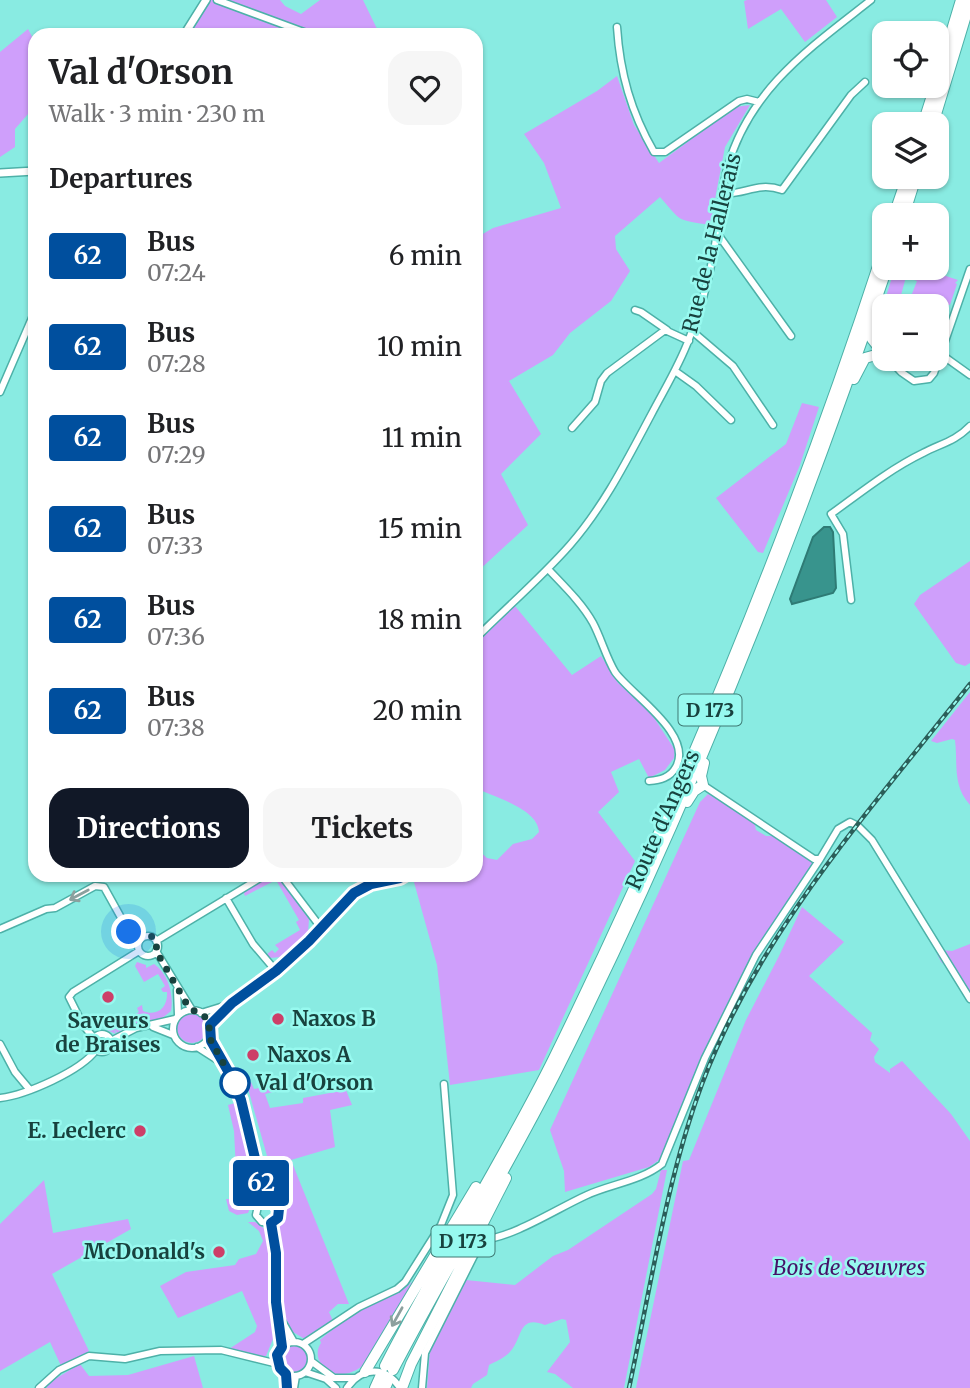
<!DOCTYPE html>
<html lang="en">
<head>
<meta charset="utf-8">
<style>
  :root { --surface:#fff; --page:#f6f6f6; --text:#202124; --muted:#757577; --accent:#111827 }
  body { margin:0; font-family:Merriweather,serif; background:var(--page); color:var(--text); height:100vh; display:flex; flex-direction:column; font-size:26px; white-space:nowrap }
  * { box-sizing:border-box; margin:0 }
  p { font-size:23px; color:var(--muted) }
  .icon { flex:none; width:38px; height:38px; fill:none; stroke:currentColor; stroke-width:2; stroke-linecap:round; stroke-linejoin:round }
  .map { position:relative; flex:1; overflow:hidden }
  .drawer { position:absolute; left:28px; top:28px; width:455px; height:854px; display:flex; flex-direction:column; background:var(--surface); border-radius:21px; box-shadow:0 2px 5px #0004 }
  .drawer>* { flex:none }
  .badge { padding:0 14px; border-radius:5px; font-size:24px; line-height:46px }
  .controls { position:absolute; left:872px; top:21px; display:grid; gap:14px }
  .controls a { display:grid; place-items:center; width:77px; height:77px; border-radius:14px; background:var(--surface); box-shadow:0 2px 5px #0004; font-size:35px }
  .you { position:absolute; width:35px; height:35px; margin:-18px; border:5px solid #fff; border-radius:50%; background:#1a73e8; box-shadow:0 0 0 10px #1a73e833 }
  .map>.badge { position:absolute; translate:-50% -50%; box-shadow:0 0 0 4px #fff }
  h2 { padding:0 21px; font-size:26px; line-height:63px }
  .round { display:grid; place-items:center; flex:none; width:74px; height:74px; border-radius:21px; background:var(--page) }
  .summary { display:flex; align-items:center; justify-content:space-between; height:119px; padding:0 21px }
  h1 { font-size:33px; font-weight:700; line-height:52px }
  .cta { display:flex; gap:14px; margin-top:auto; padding:14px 21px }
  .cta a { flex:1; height:80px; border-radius:21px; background:var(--accent); color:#fff; font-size:28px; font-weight:700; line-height:80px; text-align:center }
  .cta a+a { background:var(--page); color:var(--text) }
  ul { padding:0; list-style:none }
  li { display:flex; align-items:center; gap:21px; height:91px; padding:0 21px }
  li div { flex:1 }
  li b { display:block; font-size:26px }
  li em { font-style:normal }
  li .badge { min-width:77px; font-weight:700; text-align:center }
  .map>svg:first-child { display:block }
</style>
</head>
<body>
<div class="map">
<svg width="970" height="1388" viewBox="0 0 970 1388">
  <rect width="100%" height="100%" fill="#89ebe2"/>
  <path fill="#cf9ffb" d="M211 0H280L285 6 301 14 320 0H363L380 35H190Z
    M747 0H826L837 17 805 42 781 9 748 29 744 1Z
    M28 29 35 42V106L15 129V147L0 157V52Z
    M617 76 634 125 659 163 735 107 750 105 725 147 710 225C675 219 683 223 660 197L615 236 616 249 630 271 611 301 570 333 553 355 509 381 541 434 501 474 528 525 476 573V238L493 228 561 208 544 163 524 134 597 91Z
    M895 268H922L958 280 955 283 957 284 950 305 937 302 933 304 926 296 908 304 917 281 906 277 898 306H884V344L875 331Z
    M802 403 819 407 800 465 763 553 758 552 716 498 786 444Z
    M970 561V663L965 666 956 663 914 604 920 595Z
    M515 606 572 675 601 656 618 683 649 710 675 750 674 758 665 770 649 778 639 759 611 772 619 792 598 812 635 861 539 1070 450 1085 437 965 412 875H476V848L487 858 497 860 513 844 532 839 539 832C538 809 494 797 476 788V644Z
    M970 692V805C952 785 958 764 955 740L952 739 937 743 931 741Z
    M708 794 754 821 756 830 766 836H775L815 863C750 952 701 1047 665 1151L659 1160 649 1167 565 1192 564 1171 550 1130 700 802Z
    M271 875H278L309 919 308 933 304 936 282 957 269 958 266 955 272 950 275 953 279 949 275 945 300 930 296 922 299 920 276 880 245 896 243 891Z
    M802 907 844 942 809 976 872 1033 870 1040 879 1049 874 1057 875 1062 890 1073V1069L902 1061 951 1114 970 1141V1388H636L683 1161 689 1160 746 1020 779 956Z
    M970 944V995L957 976 941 962 937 954 940 950 952 951Z
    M137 962 146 965V968L154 964C168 973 174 995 171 1011L161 1019V1021L131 1027 117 1033 114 1029 116 1034 107 1030 108 1026 110 1024 113 1027 139 1012 137 1008 142 1005 143 1011C158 1017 168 1007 167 992H163L161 989 165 986 158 974 144 982 135 966Z
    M177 1028a15 15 0 1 1 30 0a15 15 0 1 1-30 0Z
    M251 1082 254 1089 280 1084 281 1090 265 1094 270 1108 303 1103V1098L346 1090 352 1105 330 1110 335 1147 291 1160 349 1304H338L329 1312 333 1321 308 1338H303L293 1332 287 1321H285C276 1290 281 1257 276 1225L282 1219 284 1211 277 1198 268 1195 264 1176 269 1163 247 1085Z
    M235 1103 256 1193 248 1213 237 1215 229 1211 226 1199H231L233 1187 229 1186 232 1171 236 1170 234 1131 228 1105Z
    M661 1170H667L624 1388H573L555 1374 547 1372 570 1342 566 1320 562 1319 545 1325C517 1314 523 1340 509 1353 504 1358 495 1362 489 1365L487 1375 473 1384 471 1388H427L430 1350 466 1280 515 1285 553 1256 568 1250 652 1194 656 1189Z
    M44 1180 53 1233 128 1219 131 1229 52 1274 89 1351 62 1368 50 1342 0 1371V1224Z
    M248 1222H255L265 1229 268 1242 269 1301 275 1334 266 1356 260 1357 229 1349 255 1332 257 1326 242 1291 178 1318 160 1286 186 1272 235 1265 239 1259 256 1254 263 1241 259 1231Z
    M412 1282 414 1283C405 1299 378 1354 367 1363 360 1368 351 1374 343 1374 325 1376 311 1357 321 1343L320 1340C336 1326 353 1314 372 1304 385 1298 402 1293 412 1282Z
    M281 1359a14 14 0 1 1 28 0a14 14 0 1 1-28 0Z
    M194 1356 203 1388H47L45 1385 80 1364 89 1376 128 1375Z"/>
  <path fill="#38948d" stroke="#2e7b75" stroke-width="2" d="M824 527H830L833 532 836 588 833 593 792 604 790 599 813 537Z"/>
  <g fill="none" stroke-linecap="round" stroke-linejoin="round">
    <defs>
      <path id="minor" d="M217 0 312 35
        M617 27C620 73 631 112 654 152H665L739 101 747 99 759 102
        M722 193C743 196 757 181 782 190L851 95 865 82
        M717 233 791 336
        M635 310 641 312 667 330
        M692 331 733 366 773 425
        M942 355 970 375
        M889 359 901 372 914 381 929 379 934 373 970 269
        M675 371 696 386 731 420
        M0 392 35 311
        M572 428 595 402 601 381 607 373 665 330 689 341
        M548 569C563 585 582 603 593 623 601 638 606 657 615 672 630 694 694 734 676 767 670 778 660 780 649 781
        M851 600 843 534 831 514C860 493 890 469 923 453 940 444 956 441 970 426
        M476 638C507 607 541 578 570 545 604 506 627 460 651 415 664 390 679 366 689 339 702 306 712 268 717 232 720 211 722 190 727 169 749 89 810 48 871 0
        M703 785 814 859H820L838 829 850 822 858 826 872 840 970 999
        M281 875 322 929
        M226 898 253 944 276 971
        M0 929 46 909 55 908 95 886 104 887 129 932 141 939
        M138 946a10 10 0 1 1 20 0a10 10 0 1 1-20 0Z
        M156 941 265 875
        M156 951 192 1010
        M177 990 178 1015
        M173 1029a19 19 0 1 1 38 0a19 19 0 1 1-38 0Z
        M201 1013 227 1005
        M210 1025 232 1003 276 971 309 941 354 893 371 884 400 878 405 875
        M153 1027 173 1035
        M93 1043a9 9 0 1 1 18 0a9 9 0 1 1-18 0Z
        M209 1037 236 1086 265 1200
        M94 1038 83 1025 69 997 73 992 139 951
        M111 1041 136 1028 175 1019
        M0 1044 15 1072 30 1090
        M197 1047 222 1063
        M0 1098C26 1095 81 1071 96 1050
        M265 1200 258 1206 256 1215 262 1222 271 1223
        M265 1200 274 1202 279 1209 278 1218 271 1223
        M271 1223 276 1253V1302L282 1347
        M482 1240C514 1237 556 1209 587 1195 611 1184 641 1181 662 1164L705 1058 756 955 820 859
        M282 1321 294 1342
        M277 1359a17 17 0 1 1 34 0a17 17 0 1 1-34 0Z
        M303 1344 359 1307 397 1289 405 1282 441 1225 453 1195 444 1084
        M311 1361 334 1378H355
        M305 1372 326 1379 336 1388
        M286 1374 287 1388
        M39 1388 59 1370 89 1356 125 1359 160 1351 221 1350 278 1364
        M294 1388 296 1376
        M347 1388C362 1366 386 1366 400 1388
        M422 1388 425 1353 487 1230"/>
      <path id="tertiary" d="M184 35 206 0
        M0 173 35 171"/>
      <path id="trunk" d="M936 83 961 0
        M923 124 935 86
        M933 124 970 2
        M894 215 907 177
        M904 215 916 177
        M854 379 865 358 883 353 872 339 874 321
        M687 802 694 791 703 785 701 776 704 763
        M385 1366C438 1262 502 1163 554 1058 682 796 794 525 884 248
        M393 1370C445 1270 505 1173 556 1072 686 813 794 542 887 268
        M365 1372 476 1187
        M375 1388 380 1377
        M385 1388 388 1381
        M402 1388 411 1364 506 1178"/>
    </defs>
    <use href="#minor" stroke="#4db1a8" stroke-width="9"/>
    <use href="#tertiary" stroke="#4db1a8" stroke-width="10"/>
    <use href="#trunk" stroke="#4db1a8" stroke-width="12"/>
    <use href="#minor" stroke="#fff" stroke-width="6"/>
    <use href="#tertiary" stroke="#fff" stroke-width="7"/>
    <use href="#trunk" stroke="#fff" stroke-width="10"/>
    <defs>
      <path id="rail" d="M629 1388C651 1286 666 1181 702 1084 759 932 871 809 970 684"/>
    </defs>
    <use href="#rail" stroke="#2b5e59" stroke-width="4.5"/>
    <use href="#rail" stroke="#97f9ef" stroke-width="2" stroke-dasharray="5" stroke-linecap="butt"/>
  </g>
  <defs><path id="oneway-shaft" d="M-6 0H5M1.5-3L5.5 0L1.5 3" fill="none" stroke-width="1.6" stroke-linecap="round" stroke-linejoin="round" transform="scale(1.75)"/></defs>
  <g stroke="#8ca09e">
    <use href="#oneway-shaft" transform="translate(79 895) rotate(152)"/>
    <use href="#oneway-shaft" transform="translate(397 1317) rotate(119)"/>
  </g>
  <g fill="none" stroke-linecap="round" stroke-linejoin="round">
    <defs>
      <path id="line" d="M287 1388 286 1374 280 1368 277 1355 282 1347 276 1302V1253L271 1223 278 1218 279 1209 274 1202 265 1200 241 1100 232 1078 211 1041 210 1025 232 1003 276 971 309 941 354 893 371 884 400 878 405 875"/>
    </defs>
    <use href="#line" stroke="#fff" stroke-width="16"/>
    <use href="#line" stroke="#004f9e" stroke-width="10"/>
    <path stroke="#18423e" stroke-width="7" stroke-dasharray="0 12.6" d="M129 932 141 939 151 936 157 942 156 951 188 1006 192 1010 201 1013 208 1020 211 1041 236 1086 235 1083"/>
  </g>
  <g fill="#cd3f68" stroke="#97f9ef" stroke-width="2.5">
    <circle cx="108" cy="997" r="7"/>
    <circle cx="278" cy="1019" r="7"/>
    <circle cx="253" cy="1055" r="7"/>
    <circle cx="140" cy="1131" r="7"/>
    <circle cx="219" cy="1252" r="7"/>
  </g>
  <circle fill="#fff" stroke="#004f9e" stroke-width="3.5" cx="235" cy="1083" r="14"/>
  <g text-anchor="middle" stroke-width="5" stroke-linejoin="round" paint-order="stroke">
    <g fill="#97f9ef" stroke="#3e7973" stroke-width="2">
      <rect x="678.5" y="694.5" width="63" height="31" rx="5"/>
      <rect x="431.5" y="1225.5" width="63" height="31" rx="5"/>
    </g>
    <g font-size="19" font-weight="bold" fill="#18423e">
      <text x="710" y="717">D 173</text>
      <text x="463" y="1248">D 173</text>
    </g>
    <g font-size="21" fill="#18423e" stroke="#97f9ef">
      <text transform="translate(712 243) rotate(-76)" y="7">Rue de la Hallerais</text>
      <text transform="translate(663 820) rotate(-66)" y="7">Route d'Angers</text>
    </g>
    <g font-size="21" font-weight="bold" fill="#18423e" stroke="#97f9ef" text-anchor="start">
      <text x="292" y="1026">Naxos B</text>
      <text x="108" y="1028" text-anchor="middle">Saveurs<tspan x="108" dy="24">de Braises</tspan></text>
      <text x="267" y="1062">Naxos A</text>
      <text x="126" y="1138" text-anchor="end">E. Leclerc</text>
      <text x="205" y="1259" text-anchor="end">McDonald's</text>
    </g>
    <g font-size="21" font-weight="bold" fill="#18423e" stroke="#97f9ef" text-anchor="start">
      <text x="256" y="1090">Val d'Orson</text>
    </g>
    <g font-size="21" font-style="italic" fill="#461268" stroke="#97f9ef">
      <text x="849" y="1275">Bois de Sœuvres</text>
    </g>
  </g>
</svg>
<div class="controls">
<a><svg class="icon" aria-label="locate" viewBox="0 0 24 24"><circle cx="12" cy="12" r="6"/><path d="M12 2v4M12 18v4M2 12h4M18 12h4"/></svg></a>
<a><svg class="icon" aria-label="layers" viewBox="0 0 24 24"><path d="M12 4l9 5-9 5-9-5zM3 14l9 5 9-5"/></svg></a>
<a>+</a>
<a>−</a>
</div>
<div class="you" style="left:129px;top:932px"></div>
<b class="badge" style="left:261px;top:1183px;background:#004f9e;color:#fff">62</b>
<section class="drawer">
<div class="summary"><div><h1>Val d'Orson</h1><p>Walk · 3 min · 230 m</p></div><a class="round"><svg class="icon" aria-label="heart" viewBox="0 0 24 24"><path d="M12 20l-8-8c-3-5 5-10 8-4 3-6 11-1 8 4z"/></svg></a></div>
<h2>Departures</h2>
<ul>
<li><span class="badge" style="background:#004f9e;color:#fff">62</span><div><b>Bus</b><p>07:24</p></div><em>6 min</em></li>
<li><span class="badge" style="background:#004f9e;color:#fff">62</span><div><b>Bus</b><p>07:28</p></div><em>10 min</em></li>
<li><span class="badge" style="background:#004f9e;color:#fff">62</span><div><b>Bus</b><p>07:29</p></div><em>11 min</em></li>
<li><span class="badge" style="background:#004f9e;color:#fff">62</span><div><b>Bus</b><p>07:33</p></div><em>15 min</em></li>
<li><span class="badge" style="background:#004f9e;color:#fff">62</span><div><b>Bus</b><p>07:36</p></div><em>18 min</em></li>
<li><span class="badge" style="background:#004f9e;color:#fff">62</span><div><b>Bus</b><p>07:38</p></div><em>20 min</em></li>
</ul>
<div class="cta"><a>Directions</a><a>Tickets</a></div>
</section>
</div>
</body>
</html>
